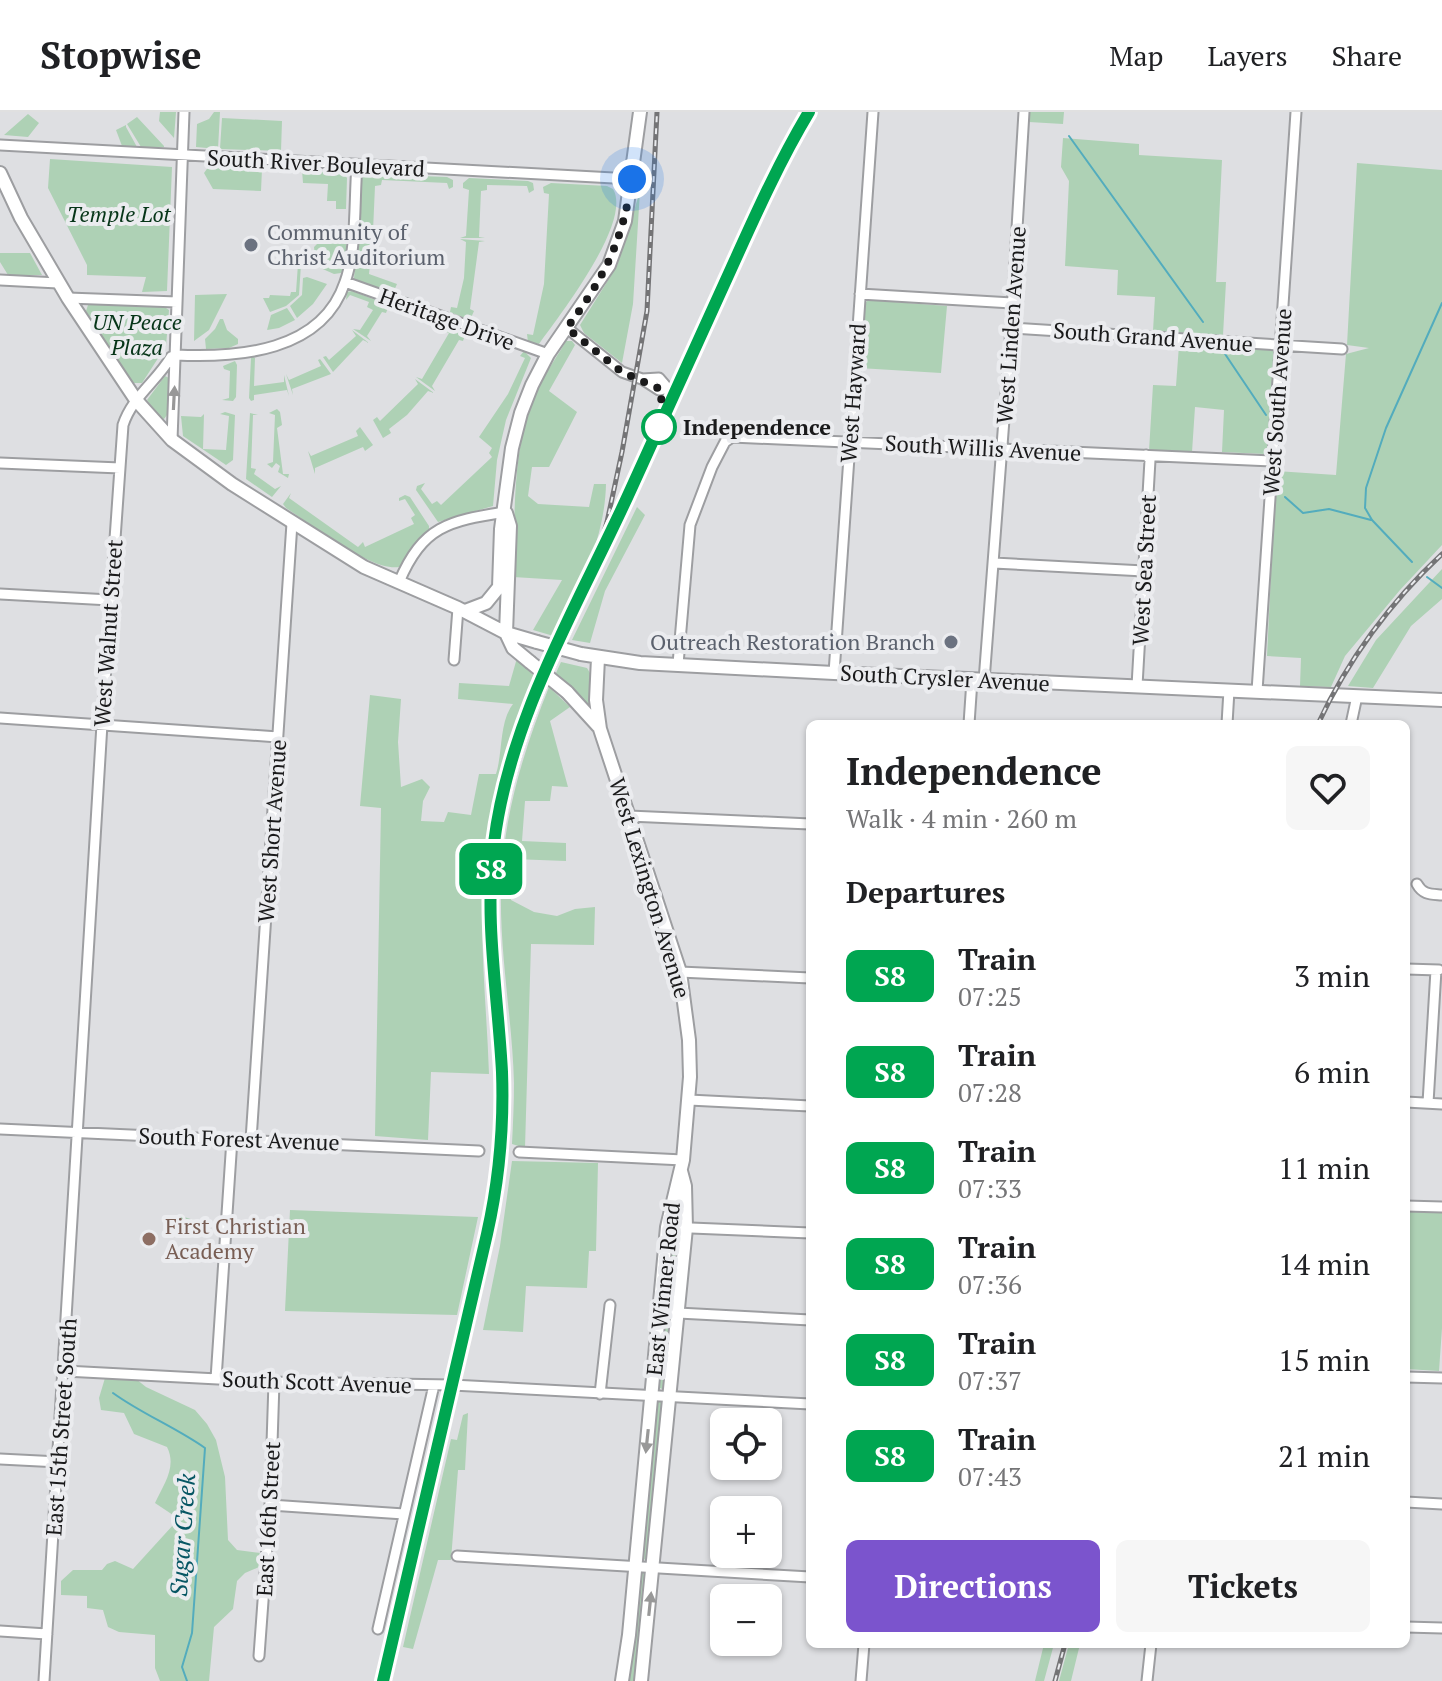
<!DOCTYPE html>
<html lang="en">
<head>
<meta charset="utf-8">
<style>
  :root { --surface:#fff; --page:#f6f6f6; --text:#202124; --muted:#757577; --line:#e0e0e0; --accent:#7b54cd }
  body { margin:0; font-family:"PT Serif",serif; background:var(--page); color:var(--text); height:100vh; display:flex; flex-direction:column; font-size:30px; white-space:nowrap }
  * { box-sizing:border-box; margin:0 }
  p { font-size:26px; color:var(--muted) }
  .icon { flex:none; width:44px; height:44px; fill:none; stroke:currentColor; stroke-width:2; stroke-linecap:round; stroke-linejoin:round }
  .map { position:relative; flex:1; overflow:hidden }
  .drawer { position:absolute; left:806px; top:608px; width:604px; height:928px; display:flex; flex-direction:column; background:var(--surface); border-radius:12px; box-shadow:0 2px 6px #0004 }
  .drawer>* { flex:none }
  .badge { padding:0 16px; border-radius:12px; font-size:28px; line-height:52px }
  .buttons { position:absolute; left:710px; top:1296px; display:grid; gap:16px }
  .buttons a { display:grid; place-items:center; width:72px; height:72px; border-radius:12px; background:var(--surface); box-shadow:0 2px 6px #0004; font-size:40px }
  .you { position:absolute; width:40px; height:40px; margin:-20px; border:6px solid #fff; border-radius:50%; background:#1a73e8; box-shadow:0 0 0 12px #1a73e833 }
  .map>.badge { position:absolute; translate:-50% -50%; box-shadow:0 0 0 4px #fff }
  h2 { padding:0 40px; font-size:30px; line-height:72px }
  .round { display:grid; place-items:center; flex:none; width:84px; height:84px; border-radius:12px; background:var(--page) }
  .summary { display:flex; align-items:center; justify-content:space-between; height:136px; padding:0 40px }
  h1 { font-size:38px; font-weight:800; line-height:60px }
  .cta { display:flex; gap:16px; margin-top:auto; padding:16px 40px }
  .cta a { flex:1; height:92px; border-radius:12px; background:var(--accent); color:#fff; font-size:32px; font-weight:800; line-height:92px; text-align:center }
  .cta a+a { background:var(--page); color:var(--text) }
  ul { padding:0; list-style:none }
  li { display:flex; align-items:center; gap:24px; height:96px; padding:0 40px }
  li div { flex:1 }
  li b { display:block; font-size:30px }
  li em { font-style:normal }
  li .badge { min-width:88px; font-weight:700; text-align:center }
  header { display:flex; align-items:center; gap:48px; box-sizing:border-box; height:112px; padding:0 40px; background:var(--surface); border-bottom:2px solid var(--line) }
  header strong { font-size:38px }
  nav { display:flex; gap:44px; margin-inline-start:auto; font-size:28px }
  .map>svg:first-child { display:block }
</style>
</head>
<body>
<header>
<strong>Stopwise</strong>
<nav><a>Map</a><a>Layers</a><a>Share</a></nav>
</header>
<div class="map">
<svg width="1442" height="1569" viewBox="0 0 1442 1569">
  <rect width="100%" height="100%" fill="#dedfe2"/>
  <path fill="#aed1b5" d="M160 0H176L174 26 159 9Z
    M214 0H220L218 37 196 35 197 12 209 7Z
    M1030 0H1064L1063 12 1029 10Z
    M28 2 39 11 28 25 4 23Z
    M137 5 164 34V35H141L127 12Z
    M222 6 282 9 281 39 220 37Z
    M126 13V15L137 35 122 34 116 18Z
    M1063 26 1139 32V43L1222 48 1216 170H1226L1223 223 1153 219 1155 185 1117 183 1118 158 1065 154 1069 69 1061 55Z
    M50 47 172 55 167 179 142 180 146 165 87 163V153L48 76Z
    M1357 51 1442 58V433L1400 478 1345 544 1331 575 1300 574 1301 546 1267 544 1276 359 1336 363 1346 242 1369 236 1347 233Z
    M209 54 262 57 261 79 213 77 204 61Z
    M302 58 344 62 347 66 346 97H336V89H327L328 72 303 71Z
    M367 62 447 65 453 68V75L449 77 447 71 382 68 381 73 375 74 373 119 379 121H357L360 67Z
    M469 66 528 69 533 71 534 78 529 81 527 74 487 73V78L481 79 479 125 485 126H460L466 124 469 78 463 76V71Z
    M551 71 607 74 613 77C633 110 558 205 539 232L528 230 527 222 533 223 544 172 549 82 544 81 543 75Z
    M640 79 633 192 622 251 584 221 580 213 617 154Z
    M357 122 379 124 373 125 369 162 397 172 393 181 354 167Z
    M337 126 346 131V153L341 161 334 162 316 154 314 135 320 129Z
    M460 127 485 129 479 130 470 197 474 199 470 208 450 200 451 195 457 196 464 166 466 130Z
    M0 141H30L42 163H8L0 150Z
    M298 152H301L299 183 286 194 270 200 263 186H269L270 183 290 184 291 180H296Z
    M307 165 327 172 313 192 297 206 290 194 302 183 303 166Z
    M352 179 389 193 386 201 382 200 367 224 371 229 353 217 360 218 373 198 367 195 369 190 350 183 346 188 347 180Z
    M227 182 209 218 194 229 195 183Z
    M868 188 947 194 941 261 859 256 863 194Z
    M92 190 160 192 169 198 166 234 142 271H132L86 199 88 193Z
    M287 196 295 208 279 216 267 218 271 203Z
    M220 207H223L227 218 238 227V232L229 236 206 237 205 227 215 217Z
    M446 213 466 220 463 229 459 228 432 274 435 279 416 265 422 267 449 221 444 219Z
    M352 218 369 231 363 228 333 260 323 245 326 244 329 248 356 224Z
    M566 229H572L575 233 549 279 577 300 549 355H532L528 384 538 392 589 395 594 372H606C605 426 579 477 557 525L533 518 562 468 513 465C515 409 512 348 530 294 538 271 554 250 566 229Z
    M1179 233 1270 236 1274 239 1268 339 1265 342 1222 340 1224 298 1195 295 1192 340 1149 339 1153 273 1176 274Z
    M524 239 531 246 506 308 497 348 493 394 438 410 416 378 417 374 425 371 421 377 432 392 437 389 441 393 492 345 489 341 492 336 479 325 508 282 525 246 520 244Z
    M253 243 255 246 254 274 284 270V263L289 284 287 278 254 283V288L251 289 249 286 251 246Z
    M320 247 331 262 292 277 293 283 286 262 289 268 321 254 318 248Z
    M235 249 237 253 236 285 233 289 222 288 229 286 230 259 224 257 223 254Z
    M165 264 169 266 167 303 164 307 160 306 147 288Z
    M415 267 434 281 428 279 407 303 389 317 391 321 383 326 373 308 377 305 380 309 418 272Z
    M277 297 280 300 282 313 277 316 283 362H289L288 366 278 360 280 354 276 351 272 356 267 352 273 350 275 303 269 301Z
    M225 300 235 303 233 348 226 353 183 324 181 304 201 305 204 302 203 337 226 338 229 304 220 302Z
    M250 301 258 303H253L251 356 256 357 254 362 275 377 281 374 272 385 246 367Z
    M360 315 373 333 365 339 363 335 315 356V362L308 339 311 344 358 324 356 319Z
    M291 381 289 386 358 435 363 430 365 435 414 412 411 406 415 403 405 387 399 389V386L405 383 410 385 429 414V419L399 455C372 460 311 412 286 396L283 392Z
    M637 395 645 403 605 479 590 531 572 528Z
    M1442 457V487L1411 514 1373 576 1348 574 1376 528Z
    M517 546 537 567C507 633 487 706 483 779 480 840 487 901 489 962L431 960 428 1028 375 1024 381 696 360 694 370 583 401 587 398 630 401 675 422 667 430 675 423 689 421 709 444 710 448 700 471 703 479 662H496C503 640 499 610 513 592L458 587 459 571 509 574Z
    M561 550 587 556 590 561 589 595 556 561Z
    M549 575 570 595 550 609 568 675 552 674 550 689H525L522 729 566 731V749L513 747 511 788 534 800 557 804 575 797 595 795 594 833 531 832 525 1036 512 1032C513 1012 514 991 514 971 512 896 495 821 503 745 509 686 527 630 549 575Z
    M512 1049 598 1051 596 1139H589L587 1176 526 1174 523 1220 483 1218 500 1134Z
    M290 1098 478 1105 457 1203 285 1199Z
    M1406 1098 1442 1099V1216L1439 1259 1406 1257Z
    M181 1104 197 1109 205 1122 180 1121Z
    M675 1120 680 1124 674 1193 666 1194 672 1121Z
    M664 1205 671 1206 672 1209 665 1276 662 1277 656 1274Z
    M105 1266 136 1267 146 1275 195 1298 207 1312 216 1328 225 1365 228 1428 237 1438 261 1441 259 1455 245 1461 237 1469 233 1497 214 1515 209 1569H160L155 1556V1523L119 1520 108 1515 103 1498 87 1496V1484L61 1483V1469L73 1458H102L107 1452 115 1449 133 1457 174 1412 173 1403 155 1391C164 1372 177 1355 167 1335L134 1322 124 1301 101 1298 99 1286Z
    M661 1288 664 1291 649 1448 641 1447 657 1289Z
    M468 1301 465 1358H458L451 1448H438L413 1537 403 1535 451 1327 457 1328 463 1303Z
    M640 1460 646 1461 637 1569H625Z
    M1044 1532H1054L1044 1569H1035Z
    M1069 1532H1080L1071 1569H1059Z"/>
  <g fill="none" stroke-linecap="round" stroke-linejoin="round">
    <path stroke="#53acbd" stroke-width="2" d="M1069 24 1203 210
      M1219 233 1266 303
      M1285 385 1303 401 1329 397 1371 408
      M1412 450 1372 408 1365 396 1366 376 1386 316 1442 191
      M1427 465 1442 476
      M113 1281C142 1302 175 1315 205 1336L192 1521 182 1555 187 1569"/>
    <defs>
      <path id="street" d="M0 33 632 67
        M0 168 58 171
        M345 170 548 242
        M860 182 1012 191
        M68 186 177 190
        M567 216 622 260 642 267 659 278 664 277 665 273 659 266 642 267
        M1011 216 1342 237
        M176 243C238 246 322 240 345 170 357 137 354 89 357 53
        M172 328 184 0
        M0 351 120 356
        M994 451 1144 459
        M399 470C423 414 448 409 505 400
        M0 482 110 488
        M454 548 458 496
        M678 552 690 413 712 355 725 330 732 325 1272 349
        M834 561 873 0
        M984 569 1011 216 1024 0
        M1137 574 1150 348 1146 343
        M1257 579 1296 0
        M0 606 278 625
        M969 612 972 568
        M1227 612 1229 578
        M1351 612 1357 584
        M629 704 810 712
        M1417 772C1423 783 1431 782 1442 783
        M1406 857 1439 858
        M680 860 810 866
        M689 988 810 994
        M1406 990 1442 992
        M1428 991 1436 858
        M0 1017 479 1039
        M251 1028 292 411
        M519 1040 683 1048
        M1406 1094 1442 1095
        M667 1115 810 1121
        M659 1200 810 1208
        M65 1259 274 1270 452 1273 810 1292
        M1406 1265 1442 1266
        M216 1267 232 1027
        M600 1282 610 1193
        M0 1347 59 1350
        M1406 1390 1442 1392
        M270 1393 404 1402
        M457 1444 810 1465
        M1406 1515 1442 1516
        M378 1517 434 1273
        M0 1519 47 1522
        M259 1544 270 1393 274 1270
        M44 1569 102 612 123 313C132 285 157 269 171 245L176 243
        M861 1569 864 1532
        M1147 1569 1151 1532"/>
      <path id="secondary" d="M0 61 21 106 68 186 136 288 172 328 232 372 364 455 458 496 506 521 537 530
        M506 401 510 414 506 521
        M465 499 486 491 499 475 501 417 512 336 521 301 532 273 548 242 609 153 625 109 640 0
        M505 519 513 536 530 550
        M581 542 640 551 834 561 1442 588
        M598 546 596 588 600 617 680 860 689 928 690 965 683 1048 667 1115 629 1523 622 1569
        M567 580 598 614
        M641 1569 686 1116 685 1074 681 1059"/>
    </defs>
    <use href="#street" stroke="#9d9ea1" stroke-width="13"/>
    <use href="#secondary" stroke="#9d9ea1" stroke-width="16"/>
    <use href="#street" stroke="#fff" stroke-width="9"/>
    <use href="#secondary" stroke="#fff" stroke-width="12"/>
    <defs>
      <path id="rail" d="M599 437 607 410 622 340 647 199 657 0
        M1318 612C1347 549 1391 489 1442 442
        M389 1569 492 1126C503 1074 510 1023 507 970 504 889 489 810 500 729 517 606 582 499 632 387 666 312 700 237 734 162 760 107 784 52 815 0
        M1055 1569 1065 1532"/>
    </defs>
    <use href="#rail" stroke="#747476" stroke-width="5"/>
    <use href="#rail" stroke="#ebecef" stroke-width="2" stroke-dasharray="6" stroke-linecap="butt"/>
    <defs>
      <path id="secondary-bridge" d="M537 530 581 542
        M530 550 567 580"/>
    </defs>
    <use href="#secondary-bridge" stroke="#9d9ea1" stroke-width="16" stroke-linecap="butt"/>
    <use href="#secondary-bridge" stroke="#fff" stroke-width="12"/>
  </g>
  <defs><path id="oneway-solid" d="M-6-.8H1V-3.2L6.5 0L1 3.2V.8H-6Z" transform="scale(2)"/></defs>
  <g fill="#989898">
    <use href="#oneway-solid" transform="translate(174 286) rotate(-87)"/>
    <use href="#oneway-solid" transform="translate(647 1329) rotate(96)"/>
    <use href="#oneway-solid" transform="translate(650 1492) rotate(-84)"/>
  </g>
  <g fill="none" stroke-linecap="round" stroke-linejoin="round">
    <defs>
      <path id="line" d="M383 1569 487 1122C499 1069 504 1015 502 960 498 883 484 808 494 731 510 603 579 492 631 377 664 304 698 230 731 157 755 104 779 50 809 0"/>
    </defs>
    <use href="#line" stroke="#fff" stroke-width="18"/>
    <use href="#line" stroke="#00a651" stroke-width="12"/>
    <path stroke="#1a1a1b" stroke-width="8" stroke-dasharray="0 14.4" d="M632 67C622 131 605 164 567 216L622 260 662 278 659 315"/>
  </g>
  <g fill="#6b7280" stroke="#ebecef" stroke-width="3">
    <circle cx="251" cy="133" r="8"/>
    <circle cx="951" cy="530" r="8"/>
  </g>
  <circle fill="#fff" stroke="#00a651" stroke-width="4" cx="659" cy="315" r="16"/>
  <circle fill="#8d6e63" stroke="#ebecef" stroke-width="3" cx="149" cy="1127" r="8"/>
  <g text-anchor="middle" stroke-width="8" stroke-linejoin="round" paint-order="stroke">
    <g font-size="22" fill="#1a1a1b" stroke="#ebecef">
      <text transform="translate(316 51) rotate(3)" y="8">South River Boulevard</text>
      <text transform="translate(447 207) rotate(20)" y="8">Heritage Drive</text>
      <text transform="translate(1011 213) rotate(-86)" y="8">West Linden Avenue</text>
      <text transform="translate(1153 225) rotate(4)" y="8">South Grand Avenue</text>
      <text transform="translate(853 281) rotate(-86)" y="8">West Hayward</text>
      <text transform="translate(1277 290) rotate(-86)" y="8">West South Avenue</text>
      <text transform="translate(983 336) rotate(3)" y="8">South Willis Avenue</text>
      <text transform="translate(1144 458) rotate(-87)" y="8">West Sea Street</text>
      <text transform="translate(108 521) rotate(-86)" y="8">West Walnut Street</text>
      <text transform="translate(945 566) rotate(3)" y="8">South Crysler Avenue</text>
      <text transform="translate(272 719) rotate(-86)" y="8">West Short Avenue</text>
      <text transform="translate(650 776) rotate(73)" y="8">West Lexington Avenue</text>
      <text transform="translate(239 1027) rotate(2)" y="8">South Forest Avenue</text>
      <text transform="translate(663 1177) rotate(-84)" y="8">East Winner Road</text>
      <text transform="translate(317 1270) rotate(2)" y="8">South Scott Avenue</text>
      <text transform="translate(61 1315) rotate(-86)" y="8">East 15th Street South</text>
      <text transform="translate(268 1407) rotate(-87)" y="8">East 16th Street</text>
    </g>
    <g font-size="22" font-style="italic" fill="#063518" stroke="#ebecef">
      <text x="119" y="110">Temple Lot</text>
      <text x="137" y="218">UN Peace<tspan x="137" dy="25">Plaza</tspan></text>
    </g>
    <g font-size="22" fill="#5b616d" stroke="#ebecef" text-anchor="start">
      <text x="267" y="128">Community of<tspan x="267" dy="25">Christ Auditorium</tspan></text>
      <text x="935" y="538" text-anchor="end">Outreach Restoration Branch</text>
    </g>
    <g font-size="22" font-weight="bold" fill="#1a1a1b" stroke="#ebecef" text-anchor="start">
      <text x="683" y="323">Independence</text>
    </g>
    <g font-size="22" fill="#785e54" stroke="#ebecef" text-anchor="start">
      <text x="165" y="1122">First Christian<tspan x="165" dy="25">Academy</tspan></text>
    </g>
    <g font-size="24" font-style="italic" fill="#065663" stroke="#ebecef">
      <text transform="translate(183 1423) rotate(-86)" y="8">Sugar Creek</text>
    </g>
  </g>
</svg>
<div class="buttons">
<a><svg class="icon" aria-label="locate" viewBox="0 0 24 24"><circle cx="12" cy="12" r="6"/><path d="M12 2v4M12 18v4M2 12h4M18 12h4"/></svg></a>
<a>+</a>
<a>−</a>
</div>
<div class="you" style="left:632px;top:67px"></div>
<b class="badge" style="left:491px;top:757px;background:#00a651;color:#fff">S8</b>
<section class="drawer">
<div class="summary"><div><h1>Independence</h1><p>Walk · 4 min · 260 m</p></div><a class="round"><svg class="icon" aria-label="heart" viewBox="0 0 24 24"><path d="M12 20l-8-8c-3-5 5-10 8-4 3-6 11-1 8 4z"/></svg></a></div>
<h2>Departures</h2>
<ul>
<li><span class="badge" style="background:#00a651;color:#fff">S8</span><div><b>Train</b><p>07:25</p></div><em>3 min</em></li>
<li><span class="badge" style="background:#00a651;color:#fff">S8</span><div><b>Train</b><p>07:28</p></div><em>6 min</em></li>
<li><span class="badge" style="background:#00a651;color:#fff">S8</span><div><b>Train</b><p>07:33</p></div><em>11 min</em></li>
<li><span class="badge" style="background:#00a651;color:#fff">S8</span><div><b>Train</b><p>07:36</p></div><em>14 min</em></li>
<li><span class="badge" style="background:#00a651;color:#fff">S8</span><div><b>Train</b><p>07:37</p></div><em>15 min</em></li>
<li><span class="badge" style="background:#00a651;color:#fff">S8</span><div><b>Train</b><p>07:43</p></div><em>21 min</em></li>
</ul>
<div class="cta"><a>Directions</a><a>Tickets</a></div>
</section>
</div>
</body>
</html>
